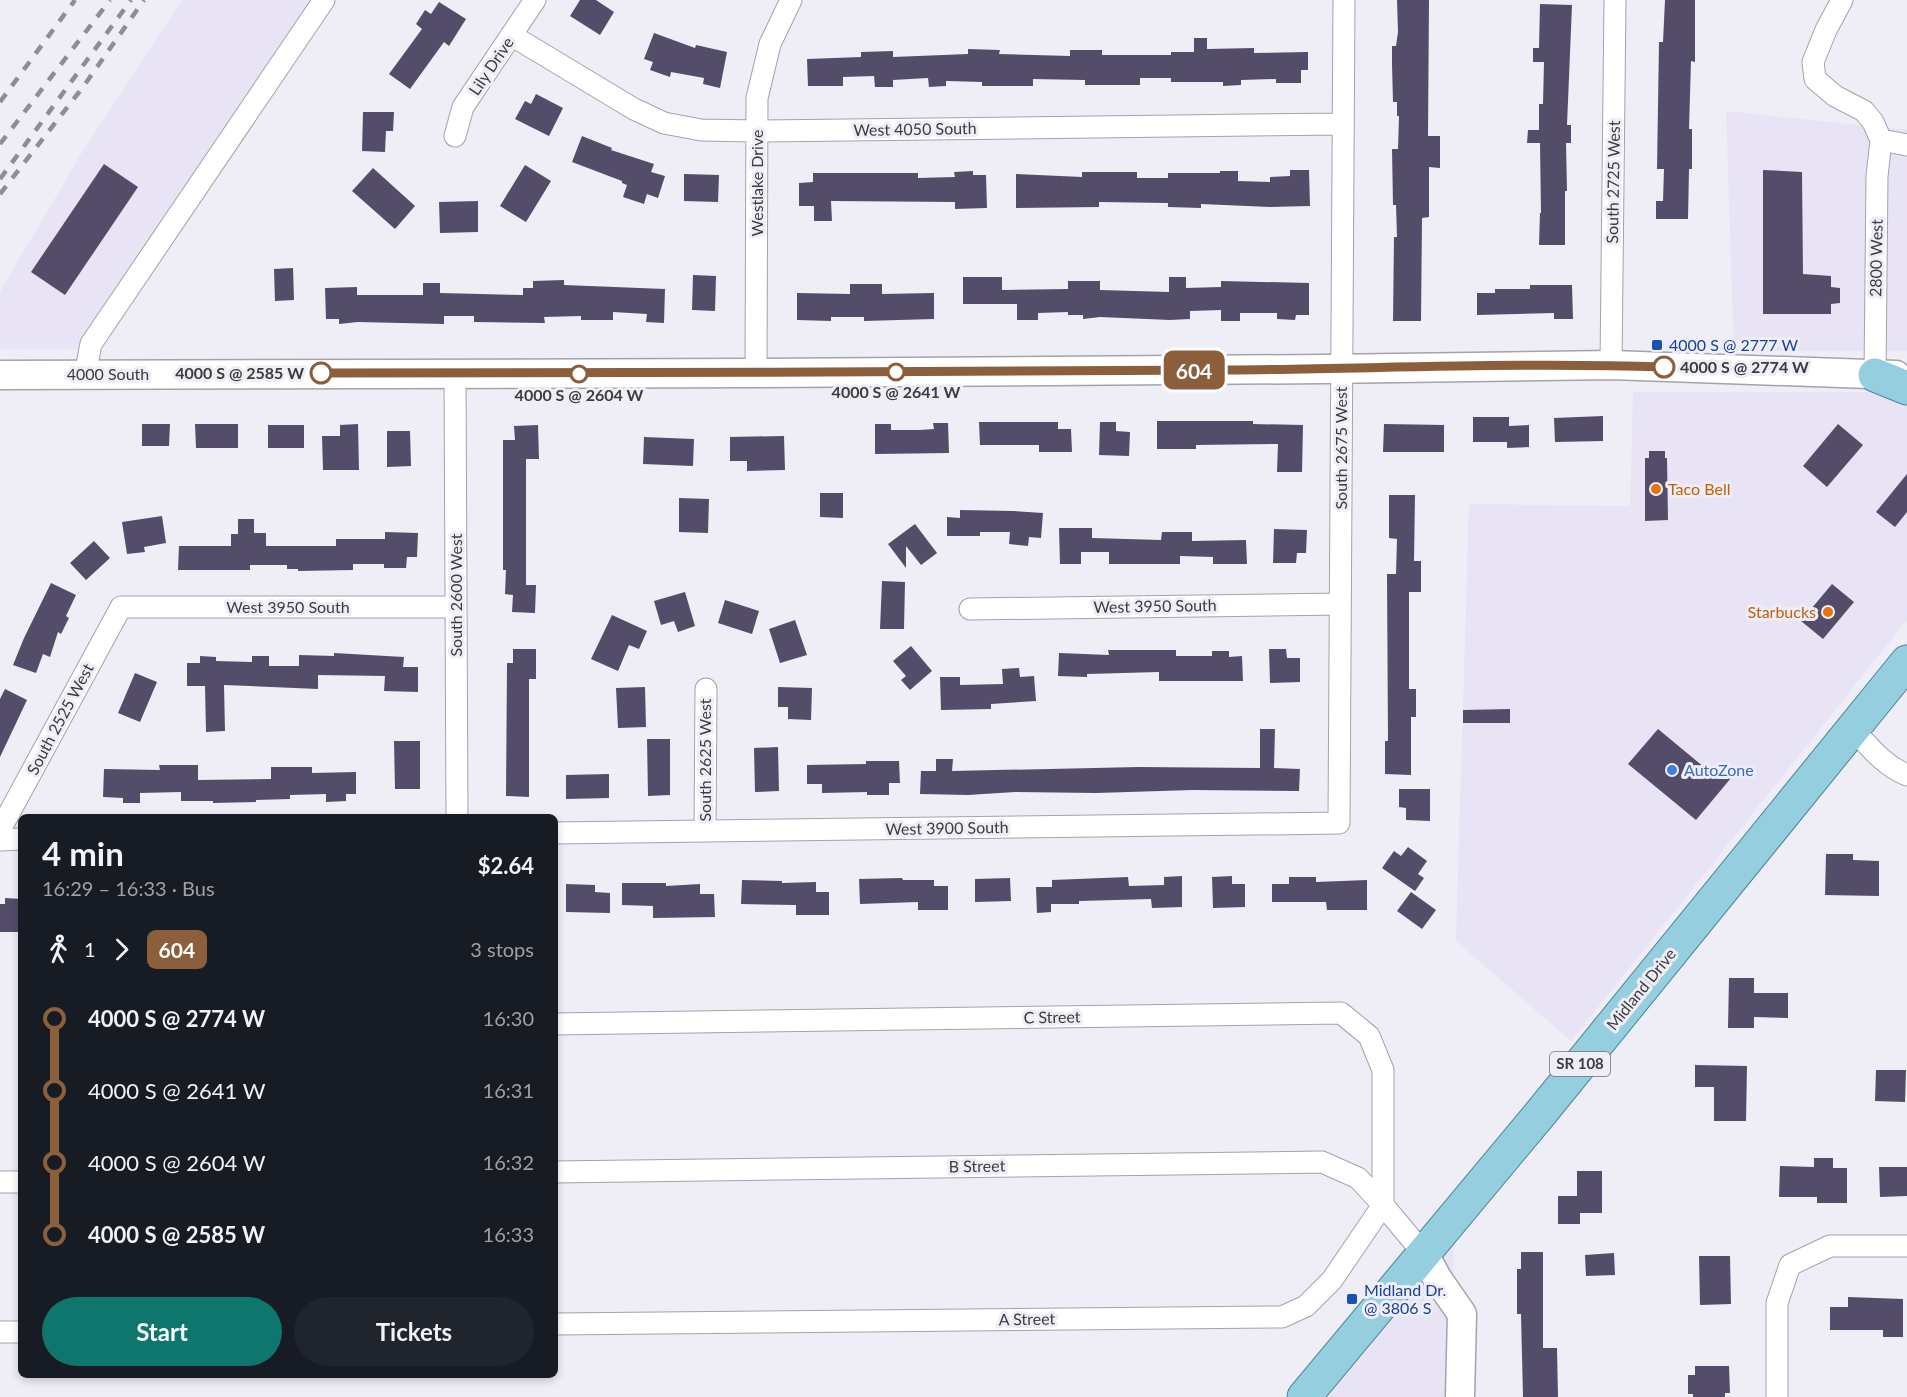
<!DOCTYPE html>
<html lang="en">
<head>
<meta charset="utf-8">
<style>
  :root { --surface:#171b24; --page:#20242c; --text:#f1f3f6; --muted:#9ea1a6; --accent:#0f766e }
  body { margin:0; font-family:Lato,sans-serif; background:var(--page); color:var(--text); height:100vh; display:flex; flex-direction:column; font-size:22px; white-space:nowrap }
  * { box-sizing:border-box; margin:0 }
  p { font-size:20px; color:var(--muted) }
  .icon { flex:none; width:33px; height:33px; fill:none; stroke:currentColor; stroke-width:2; stroke-linecap:round; stroke-linejoin:round }
  .map { position:relative; flex:1; overflow:hidden }
  .sheet { position:absolute; left:18px; top:814px; width:540px; height:564px; display:flex; flex-direction:column; background:var(--surface); border-radius:9px; box-shadow:0 3px 9px #0003 }
  .sheet>* { flex:none }
  .badge { padding:0 12px; border-radius:9px; font-size:21px; line-height:39px }
  .map>.badge { position:absolute; translate:-50% -50%; box-shadow:0 0 0 3px #fff }
  .legs { display:flex; align-items:center; gap:9px; height:66px; padding:0 24px; font-size:20px }
  .legs p { margin-inline-start:auto }
  .overview { display:flex; align-items:center; justify-content:space-between; height:102px; padding:0 24px }
  h1 { font-size:33px; font-weight:700; line-height:45px }
  .cta { display:flex; gap:12px; margin-top:auto; padding:12px 24px }
  .cta a { flex:1; height:69px; border-radius:36px; background:var(--accent); color:#fff; font-size:24px; font-weight:700; line-height:69px; text-align:center }
  .cta a+a { background:var(--page); color:var(--text) }
  ul { padding:0 24px; list-style:none }
  li { display:flex; align-items:center; gap:21px; height:72px; font-size:22px }
  li i { display:grid; place-items:center; width:9px; height:100%; margin:0 8px; background:currentColor }
  li i::after { content:''; width:15px; height:15px; margin:-8px; border:4px solid; border-radius:50%; background:var(--surface) }
  li p { margin-inline-start:auto }
  li:first-child i { background:linear-gradient(#0000 50%,currentColor 0) }
  li:last-child i { background:linear-gradient(currentColor 50%,#0000 0) }
  .map>svg:first-child { display:block }
</style>
</head>
<body>
<div class="map">
<svg width="1907" height="1397" viewBox="0 0 1907 1397">
  <rect width="100%" height="100%" fill="#efedf6"/>
  <path fill="#e8e4f5" d="M182 0H311L77 349H0V292L81 154Z
    M1726 111 1907 130V351H1734Z
    M1633 392H1907V620L1571 1041 1456 941 1469 504 1630 506Z
    M1454 1235 1450 1397H1307Z"/>
  <path fill="#544d6a" d="M580 0H596L614 12 600 35 570 16Z
    M1397 0H1429L1428 136H1440V168L1429 167V217L1422 218 1421 321H1393L1394 237H1397L1396 205H1393L1392 149H1398L1399 116H1397V102H1393L1392 64V46H1396L1398 32Z
    M1665 0H1695V62L1691 61 1689 129H1692V169H1689L1688 219H1656V201H1663L1664 169H1657L1659 42H1663Z
    M439 2 466 19 449 46 444 42 410 89 389 74 422 29 416 24 425 10 431 14Z
    M1540 4 1572 5 1567 125H1571V143H1566L1567 191H1565V245H1539L1540 213H1541L1540 143H1527L1528 130H1539V104H1543L1544 62H1533V48H1539Z
    M654 33 695 48 696 45 727 52 720 88 703 84 704 78 671 72 670 77 650 70 653 62 644 59Z
    M1194 38H1207V49L1254 48V53L1308 52V70H1301V83H1276V79L1241 80V85L1223 86V82H1171V78H1140V85H1085V80L1033 79V86H982V82L946 81V86L929 87 928 78 893 80V87H875L874 76 843 77V86H808L807 59 861 57V52L893 51V57L968 54V49L1000 50 999 54 1070 56V50H1102V55H1171V52H1194Z
    M536 94 563 108 549 136 515 119 525 101 531 104Z
    M363 112H394L393 131H386L385 152 362 151Z
    M582 136 612 148 611 150 654 164 651 172 665 176 658 198 647 194 644 204 623 197 627 185 622 183V181L572 162Z
    M104 164 138 187 65 295 31 272Z
    M525 165 551 181 526 222 500 206Z
    M373 168 415 206 395 229 352 191Z
    M1290 170H1309L1310 206 1270 207 1201 204V208L1168 207V203L1099 202V207L1016 208V174L1082 177V172H1137V178H1168V173H1220V171H1238V181L1270 182V177L1290 176Z
    M1763 170 1802 172 1803 274 1831 276V287L1840 288V303L1831 304V314H1763Z
    M973 171V175H986L987 208 955 209V202L831 201 832 221H814V206H799V183L813 182V173H918V178L955 177 954 172Z
    M684 174 719 175 718 202 684 201Z
    M478 201V232L440 233 439 202Z
    M293 268 294 300 275 301 274 269Z
    M693 275 716 276 715 311 692 310Z
    M963 277H1002V290L1068 289V281H1100V290L1169 292V277H1186V288L1221 287V281L1309 283V315H1296L1295 320 1277 319V313H1240V321H1221V310L1190 311V319L1170 320 1100 317 1083 319V315H1068V312L1038 313V320H1017V304H963Z
    M564 280V285L665 289 664 323 646 322 647 314 613 312V320H581V316L544 317 545 323 474 322V316H444V324L358 322 339 324V319H326L325 288 357 287V295H423V283H440V293L523 295V288H533V281Z
    M850 284H882V294L934 293V319L864 321V317H831V321L797 320V293L850 294Z
    M1530 285H1572L1573 319H1554V313L1477 315V293H1495V289H1530Z
    M1603 416V441L1555 442 1554 418Z
    M1473 417H1509V426L1529 425V447L1507 448V442H1473Z
    M1157 421H1253V424L1303 425 1302 472H1277L1278 444 1196 445V449H1157Z
    M979 422H1058V429H1071L1072 452H1039V445H980Z
    M1100 422H1116V431L1130 432 1129 456 1099 455Z
    M933 423H948L949 453 875 454V424H891V430H920L934 429Z
    M142 424H170L169 446H142Z
    M195 424H238V448H196Z
    M358 424 359 470H323L322 436H340V425Z
    M1384 424 1444 425V452H1383Z
    M1838 424 1863 445 1827 487 1803 466Z
    M268 425H304V448H268Z
    M538 425 539 459H526V585H536L535 613 512 612 513 595 505 594 506 570H503V440H515L514 426Z
    M387 431H410L411 466 387 467Z
    M784 436 785 470 747 471V461H730V437Z
    M644 437 694 439 693 466 643 464Z
    M1649 451H1665V458H1667L1668 520 1645 521V458H1649Z
    M1907 474V512L1895 527 1876 512Z
    M820 493H843V518L820 517Z
    M1389 495H1415L1414 561H1421V592H1409V689H1416V717H1411V775L1385 774V741H1388L1387 574H1396L1397 539 1389 538Z
    M679 498 709 499 708 533 679 532Z
    M960 510 1013 511 1043 513 1041 538 1029 537 1028 546 1009 544 1010 532H980V536H947V517L960 518Z
    M162 516 166 543 144 547 145 552 127 554 122 522Z
    M238 519H254V533H266V546H336V539H385V532L418 533 417 557H407L406 568H384V564H353V570L298 571V569H287V565H250V570H178L179 546H231V534H238Z
    M915 524 937 553 921 565 906 546V568L888 544Z
    M1059 528H1092V538L1161 540 1162 532H1192V541L1246 540 1247 564H1213V557L1180 556V564H1109V552H1081V564H1060Z
    M1274 529 1307 530 1306 553H1297L1296 563H1273Z
    M94 541 110 558 86 580 70 563Z
    M882 581 905 582 904 629H880Z
    M51 583 76 595 66 616 69 618 61 634 58 632 50 657 43 654 36 673 13 665 24 638Z
    M1832 584 1854 602 1823 639 1801 621Z
    M685 592 695 626 678 632 674 621 661 625 654 601Z
    M725 600 759 611 752 634 718 623Z
    M612 615 647 631 639 649 629 645 618 671 591 659Z
    M795 620 807 655 780 663 769 629Z
    M911 646 932 671 910 690 901 680 906 676 893 661Z
    M513 649H536V679H529V797L506 796 507 663H513Z
    M1269 649H1286L1287 658H1300V682L1270 683Z
    M1108 650H1176V656H1212V651H1229V657L1242 656 1243 681H1159V672L1087 674V677L1058 676 1059 653 1109 655Z
    M334 653 404 657 403 667H418V692L384 691 385 676 318 675V689L224 685 225 731 206 732 205 686H187V663H200V656L216 657V661L252 662V656H269V666H299V655L334 656Z
    M1019 668 1020 677 1034 676 1036 701 991 704V709L941 710 940 677H960V685L1003 684 1002 669Z
    M135 673 157 682 140 722 118 713Z
    M645 687 646 727 618 728 616 688Z
    M778 687 812 688 811 720 788 719V707H778Z
    M5 689 27 700 0 757V699Z
    M1510 709V723H1463V710Z
    M1260 729H1275L1274 768 1300 769 1299 791 1193 790 1096 793 1015 792 968 795 920 794 921 771H936V759H953L952 771 1139 767 1260 768Z
    M1658 729 1716 777 1731 778 1696 820 1628 764Z
    M647 739H670V795L648 796Z
    M394 741H420V789H395Z
    M778 747 779 791 755 792 754 748Z
    M866 761H899L900 783H889V795H867V792L822 793V784H807V765L866 764Z
    M159 765H198V780L271 779V767H312V773L356 772V794H346V801L326 802V794L290 795V799L256 800V802L213 803V801H181V792L140 793V803H123V798L103 797 104 769 160 770Z
    M609 774V798L566 799V775Z
    M1399 789H1430V821L1406 820V808L1399 807Z
    M1408 847 1427 861 1418 874 1424 878 1415 891 1382 868 1394 851 1401 856Z
    M1826 854H1853V860L1879 861V896L1825 895Z
    M1182 876V907L1152 908 1151 899 1079 901V904H1051V912L1037 913 1036 887H1052V880L1128 877 1129 886 1164 885V877Z
    M1232 876V884H1245V907L1213 908 1212 877Z
    M1289 877H1316V882L1367 880V910H1327L1326 902H1272V884H1289Z
    M902 878 903 880H934V886H948V910H918V902L860 904 859 879Z
    M1010 878 1011 901 975 902V879Z
    M742 880 782 881V883L816 882V892H829V915H796V905L741 904Z
    M622 883H666V886L700 884V894H714L715 917 653 918V906L622 905Z
    M566 884 595 885V892L610 893V913L566 912Z
    M1411 892 1436 910 1422 929 1397 911Z
    M5 898 21 899V932H0V904H5Z
    M1729 978H1754V993H1788V1018L1754 1017V1028H1728Z
    M1695 1065 1747 1066 1746 1121H1714V1087H1695Z
    M1876 1070H1906L1905 1102 1875 1101Z
    M1814 1158H1833V1168H1847V1203H1817V1197H1779L1780 1166 1814 1167Z
    M1879 1167H1907V1196L1880 1197Z
    M1577 1171H1602V1213H1580V1224H1558V1196H1577Z
    M1521 1252H1543V1348H1557L1558 1397H1523L1521 1314H1517V1269H1521Z
    M1614 1253 1615 1275 1586 1276 1585 1255Z
    M1699 1256H1730L1731 1304 1700 1305Z
    M1848 1297 1903 1299V1337H1883V1330H1830V1307H1848Z
    M1695 1366H1729L1730 1393H1725V1397H1693V1394H1688V1375H1695Z"/>
  <g fill="none" stroke-linecap="round" stroke-linejoin="round">
    <defs>
      <path id="street" d="M1842 0 1826 30 1813 62 1815 79 1835 96 1864 111 1873 122 1881 140
        M511 35 634 109 664 123 701 130 757 131 1343 124
        M455 136 463 107 535 0
        M1881 140 1907 145
        M1611 365 1615 0
        M455 373 457 818
        M756 373 757 98 770 44 791 0
        M85 374 91 344 324 0
        M1875 375 1877 176 1881 140
        M970 609 1340 604
        M1853 729C1869 746 1884 766 1907 775
        M0 830 121 607H456
        M705 831 706 689
        M555 833 1339 823 1344 0
        M0 840 21 839
        M555 1024 1341 1013 1369 1036 1383 1070V1205
        M555 1172 1322 1162 1358 1178 1383 1205
        M0 1182H21
        M555 1324 1282 1317 1306 1306 1332 1280 1383 1205 1424 1254
        M0 1332H21
        M1777 1397V1303L1790 1265 1830 1246H1907"/>
      <path id="secondary" d="M0 375 756 373 1324 369 1611 365 1896 375
        M1424 1254 1437 1278 1462 1314 1460 1397"/>
      <path id="primary" d="M1875 375 1907 388
        M1304 1397 1540 1114 1907 662"/>
    </defs>
    <use href="#street" stroke="#a4a2ab" stroke-width="23"/>
    <use href="#secondary" stroke="#a4a2ab" stroke-width="31"/>
    <use href="#primary" stroke="#488699" stroke-width="35"/>
    <use href="#street" stroke="#fff" stroke-width="21"/>
    <use href="#secondary" stroke="#fff" stroke-width="28"/>
    <use href="#primary" stroke="#95cedf" stroke-width="33"/>
    <path stroke="#8e8d93" stroke-width="4.5" stroke-dasharray="10 10" stroke-linecap="butt" d="M0 102 75 0
      M0 144 110 0
      M0 179 131 0
      M0 194 83 87 144 0"/>
  </g>
  <g fill="none" stroke-linecap="round" stroke-linejoin="round">
    <defs>
      <path id="line-1" d="M321 373C622 373 924 372 1225 370 1371 369 1518 362 1664 367"/>
    </defs>
    <use href="#line-1" stroke="#fff" stroke-width="14"/>
    <use href="#line-1" stroke="#8b5e3c" stroke-width="9"/>
  </g>
  <g fill="#1a4fb4" stroke="#efedf6" stroke-width="2">
    <rect x="1651" y="339" width="12" height="12" rx="3"/>
    <rect x="1346" y="1293" width="12" height="12" rx="3"/>
  </g>
  <g fill="#fff" stroke="#8b5e3c" stroke-width="3">
    <circle cx="1664" cy="367" r="10"/>
    <circle cx="896" cy="372" r="8"/>
    <circle cx="321" cy="373" r="10"/>
    <circle cx="579" cy="374" r="8"/>
  </g>
  <g fill="#e8710a" stroke="#efedf6" stroke-width="2">
    <circle cx="1656" cy="489" r="6"/>
    <circle cx="1828" cy="612" r="6"/>
  </g>
  <circle fill="#3f7fe0" stroke="#efedf6" stroke-width="2" cx="1672" cy="770" r="6"/>
  <g text-anchor="middle" stroke-width="6" stroke-linejoin="round" paint-order="stroke">
    <rect fill="#efedf6" stroke="#727176" stroke-width="1.5" x="1550" y="1052" width="60" height="24" rx="4.5"/>
    <g font-size="15" font-weight="bold" fill="#3c3c3f">
      <text x="1580" y="1069">SR 108</text>
    </g>
    <g font-size="16" fill="#3c3c3f" stroke="#efedf6">
      <text transform="translate(491 66) rotate(-56)" y="6">Lily Drive</text>
      <text transform="translate(915 129) rotate(-1)" y="6">West 4050 South</text>
      <text transform="translate(1613 182) rotate(-89)" y="6">South 2725 West</text>
      <text transform="translate(757 183) rotate(-90)" y="6">Westlake Drive</text>
      <text transform="translate(1876 258) rotate(-89)" y="6">2800 West</text>
      <text x="108" y="380">4000 South</text>
      <text transform="translate(1341 448) rotate(-90)" y="6">South 2675 West</text>
      <text transform="translate(456 595) rotate(-90)" y="6">South 2600 West</text>
      <text transform="translate(1155 606) rotate(-1)" y="6">West 3950 South</text>
      <text x="288" y="613">West 3950 South</text>
      <text transform="translate(60 719) rotate(-62)" y="6">South 2525 West</text>
      <text transform="translate(705 760) rotate(-90)" y="6">South 2625 West</text>
      <text transform="translate(947 828) rotate(-1)" y="6">West 3900 South</text>
      <text transform="translate(1641 989) rotate(-51)" y="6">Midland Drive</text>
      <text transform="translate(1052 1017) rotate(-1)" y="6">C Street</text>
      <text transform="translate(977 1166) rotate(-1)" y="6">B Street</text>
      <text transform="translate(1027 1319) rotate(-1)" y="6">A Street</text>
    </g>
    <g font-size="16" fill="#164399" stroke="#efedf6" text-anchor="start">
      <text x="1669" y="351">4000 S @ 2777 W</text>
      <text x="1364" y="1296">Midland Dr.<tspan x="1364" dy="18">@ 3806 S</tspan></text>
    </g>
    <g font-size="16" font-weight="bold" fill="#3c3c3f" stroke="#efedf6">
      <text x="1680" y="373" text-anchor="start">4000 S @ 2774 W</text>
      <text x="304" y="379" text-anchor="end">4000 S @ 2585 W</text>
      <text x="896" y="398">4000 S @ 2641 W</text>
      <text x="579" y="401">4000 S @ 2604 W</text>
    </g>
    <g font-size="16" fill="#c56008" stroke="#efedf6" text-anchor="start">
      <text x="1668" y="495">Taco Bell</text>
      <text x="1816" y="618" text-anchor="end">Starbucks</text>
    </g>
    <g font-size="16" fill="#366cbe" stroke="#efedf6" text-anchor="start">
      <text x="1684" y="776">AutoZone</text>
    </g>
  </g>
</svg>
<b class="badge" style="left:1194px;top:370px;background:#8b5e3c;color:#fff">604</b>
<section class="sheet">
<div class="overview"><div><h1>4 min</h1><p>16:29 – 16:33 · Bus</p></div><b>$2.64</b></div>
<div class="legs"><svg class="icon" aria-label="walk" viewBox="0 0 24 24"><circle cx="13" cy="4" r="2"/><path d="M13 8l-2 6 4 7M11 14l-3 7M7 12l3-4h3l4 4"/></svg>1<svg class="icon" aria-label="forward" viewBox="0 0 24 24"><path d="M9 5l7 7-7 7"/></svg><b class="badge" style="background:#8b5e3c;color:#fff">604</b><p>3 stops</p></div>
<ul>
<li><i style="color:#8b5e3c"></i><b>4000 S @ 2774 W</b><p>16:30</p></li>
<li><i style="color:#8b5e3c"></i><span>4000 S @ 2641 W</span><p>16:31</p></li>
<li><i style="color:#8b5e3c"></i><span>4000 S @ 2604 W</span><p>16:32</p></li>
<li><i style="color:#8b5e3c"></i><b>4000 S @ 2585 W</b><p>16:33</p></li>
</ul>
<div class="cta"><a>Start</a><a>Tickets</a></div>
</section>
</div>
</body>
</html>
